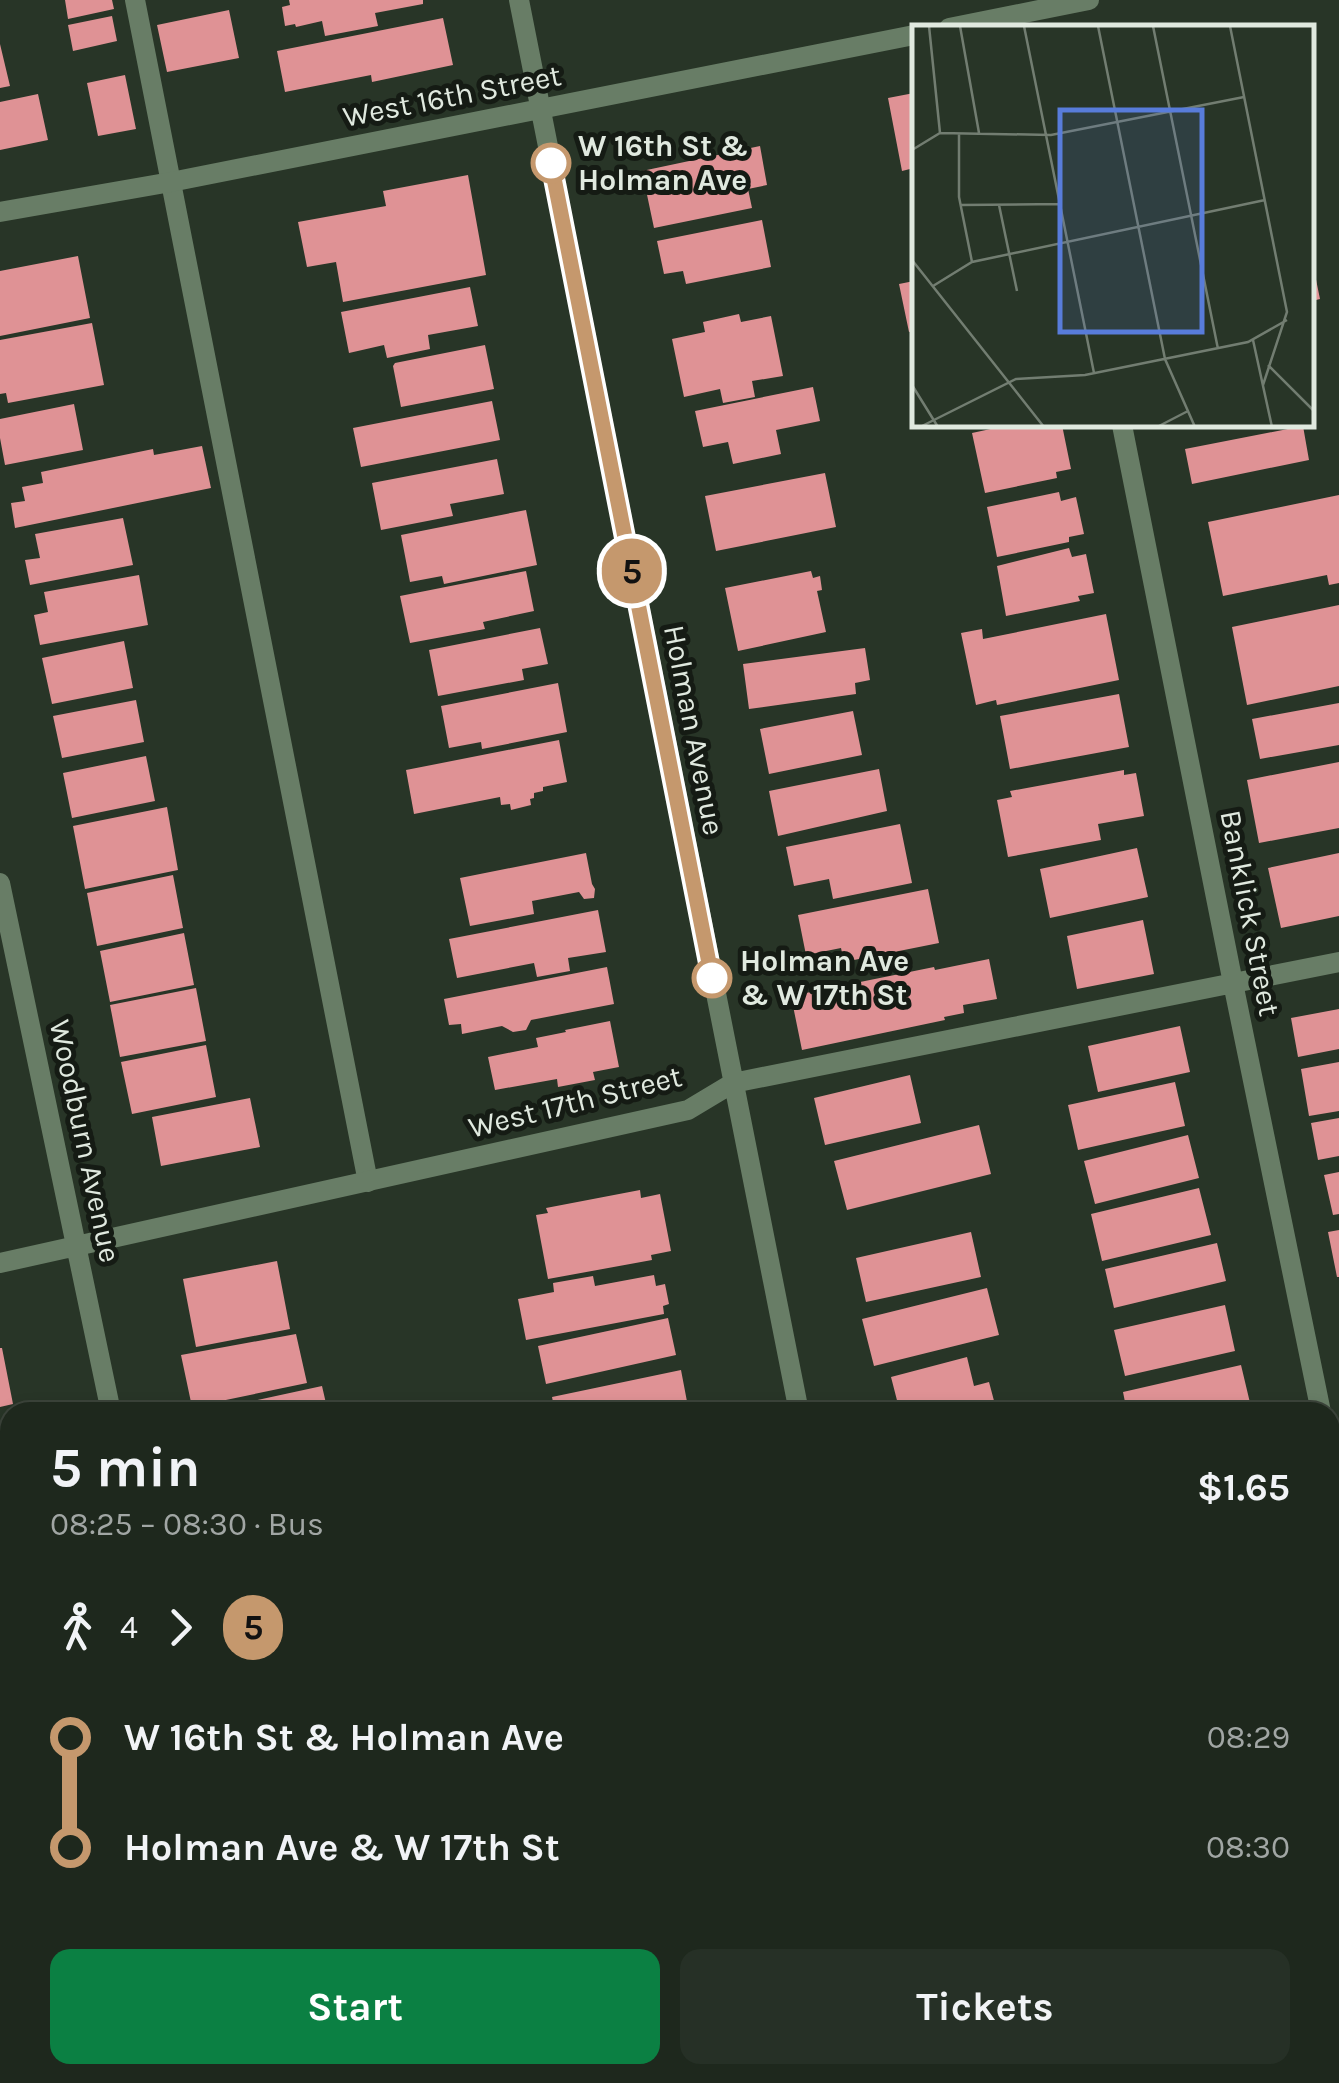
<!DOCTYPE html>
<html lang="en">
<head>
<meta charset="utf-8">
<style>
  :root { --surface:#1e281d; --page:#263026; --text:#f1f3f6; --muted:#a1a6a4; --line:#3c443b; --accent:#0b8043 }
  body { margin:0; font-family:Karla,sans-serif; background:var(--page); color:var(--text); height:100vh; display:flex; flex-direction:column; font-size:38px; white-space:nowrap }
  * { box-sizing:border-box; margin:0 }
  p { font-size:32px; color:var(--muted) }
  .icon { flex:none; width:55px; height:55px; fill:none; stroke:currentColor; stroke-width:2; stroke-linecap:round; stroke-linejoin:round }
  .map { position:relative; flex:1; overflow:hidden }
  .side { position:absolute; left:0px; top:1402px; width:1340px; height:682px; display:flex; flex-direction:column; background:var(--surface); border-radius:30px 30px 0 0; box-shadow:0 5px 15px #0003,0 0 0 2px var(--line) }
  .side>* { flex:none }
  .badge { padding:0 20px; border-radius:32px; font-size:35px; line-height:65px }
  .map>.badge { position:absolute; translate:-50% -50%; box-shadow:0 0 0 5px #fff }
  .legs { display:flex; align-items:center; gap:15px; height:110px; padding:0 50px; font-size:32px }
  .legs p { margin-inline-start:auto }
  .head { display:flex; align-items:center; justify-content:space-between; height:170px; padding:0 50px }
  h1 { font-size:55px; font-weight:700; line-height:75px }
  .action { display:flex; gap:20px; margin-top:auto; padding:20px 50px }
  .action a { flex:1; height:115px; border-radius:20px; background:var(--accent); color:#fff; font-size:40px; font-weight:700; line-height:115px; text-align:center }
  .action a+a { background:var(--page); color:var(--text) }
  ul { padding:0 50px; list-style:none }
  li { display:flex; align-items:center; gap:35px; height:110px; font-size:38px }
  li i { display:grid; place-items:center; width:15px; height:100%; margin:0 12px; background:currentColor }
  li i::after { content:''; width:25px; height:25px; margin:-12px; border:8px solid; border-radius:50%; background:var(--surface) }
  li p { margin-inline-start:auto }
  li:first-child i { background:linear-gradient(#0000 50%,currentColor 0) }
  li:last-child i { background:linear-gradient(currentColor 50%,#0000 0) }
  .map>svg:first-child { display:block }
</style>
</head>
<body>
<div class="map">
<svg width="1339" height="2083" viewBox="0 0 1339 2083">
  <rect width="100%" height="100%" fill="#283527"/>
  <path fill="#2c3e2b" d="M245 2075H934L935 2083H246Z"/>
  <path fill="#df9295" d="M65 0H112L114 9 68 19Z
    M289 0H423V4L375 13 378 26 325 36 322 21 296 27 295 24 285 26 282 7 290 5Z
    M229 10 239 58 167 72 157 25Z
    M112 16 117 41 73 51 68 25Z
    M443 18 453 65 372 82 371 75 285 92 277 51Z
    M0 44 10 86 0 88Z
    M125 75 136 129 98 136 87 83Z
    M914 93V168L902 171 888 98Z
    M38 94 48 140 0 150V102Z
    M760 146 767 185 748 189 752 208 654 228 642 171Z
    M468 175 486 275 343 302 336 262 307 267 298 222 386 206 383 191Z
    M762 220 771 267 686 284 683 271 664 274 657 241Z
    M78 256 90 318 0 336V271Z
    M1313 265 1320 299 1312 301V266Z
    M914 281V331L909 332 899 284Z
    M470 287 478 326 428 335 430 349 387 358 384 345 349 353 341 312Z
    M739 314 741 322 771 316 783 376 752 381 755 397 723 403 720 389 684 397 672 339 705 332 703 322Z
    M92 323 104 385 8 403 6 393 0 394V340Z
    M485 345 494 389 401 407 393 366 395 363Z
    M813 387 820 421 776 430 781 454 733 464 728 442 703 447 695 411Z
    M492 401 500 440 361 467 353 428Z
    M74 404 83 450 5 465 0 438V419Z
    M1009 425H1062L1071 469 1056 472 1057 478 985 493 972 433Z
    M1303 426 1309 460 1192 484 1185 449Z
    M202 446 211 488 15 528 11 503 25 501 22 487 43 483 41 472 153 449 154 455Z
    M497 459 504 494 450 504 453 516 381 530 372 483Z
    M825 473 836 527 716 551 705 496Z
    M1059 492 1061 501 1076 497 1084 534 1069 537V542L997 557 987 507Z
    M1339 495V583L1329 585 1327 575 1223 596 1208 522Z
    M526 510 537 565 444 584 442 576 410 582 401 535Z
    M123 518 133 565 30 585 25 560 40 558 35 534Z
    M1069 548 1072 557 1086 554 1094 593 1078 596 1080 601 1006 616 997 566Z
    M526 571 534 611 483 622 485 629 410 643 400 596Z
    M811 571 813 578 820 576 822 590 817 591 826 632 738 651 725 588Z
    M139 575 148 625 40 645 34 615 48 612 44 592Z
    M1339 605V686L1247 705 1232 627Z
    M1106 614 1119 680 997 705 996 700 976 705 961 633 982 629 983 639Z
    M540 628 548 664 522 669 524 680 438 696 429 650Z
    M124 641 133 688 52 704 42 658Z
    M865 648 870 680 855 683 856 694 749 709 743 664Z
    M558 683 567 732 482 749 481 742 449 748 441 706Z
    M1119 694 1129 747 1010 769 1000 716Z
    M136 700 144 742 62 758 53 716Z
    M1339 703V745L1260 759 1252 719Z
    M853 711 862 755 769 774 760 729Z
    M559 740 567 782 543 787V791L534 793V798L530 799 531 805 511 810 510 804 501 805 500 797 414 814 406 770Z
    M146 756 155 801 72 818 63 773Z
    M1339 762V828L1259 843 1247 780Z
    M879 769 887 811 778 836 769 791Z
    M1124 770V775L1136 773 1144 816 1098 824 1101 840 1008 857 997 800 1012 797 1010 791Z
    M167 807 178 870 85 889 73 826Z
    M900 824 912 883 833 899 829 879 794 886 786 847Z
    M1137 848 1148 897 1050 918 1040 869Z
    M586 853 592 884 595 889 594 898 584 899 579 892 532 901 534 914 470 926 460 878Z
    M1339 853V916L1281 928 1268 868Z
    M173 875 183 928 97 946 87 893Z
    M928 889 939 943 844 962 841 948 806 955 798 915Z
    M598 910 606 952 568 958 570 971 537 977 534 963 457 978 449 939Z
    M1143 920 1154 974 1077 989 1067 936Z
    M184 933 194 985 110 1002 100 951Z
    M989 959 997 999 963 1005 964 1013 944 1017 945 1020 802 1050 791 996 934 967 935 970Z
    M607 967 614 1004 531 1020 526 1030 513 1032 502 1026 462 1034 461 1024 449 1025 444 999Z
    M196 988 206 1041 120 1057 110 1005Z
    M1339 1009V1049L1298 1057 1291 1018Z
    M610 1021 619 1067 593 1072 595 1080 558 1087 557 1079 495 1090 488 1057 538 1047 536 1038 566 1032 565 1030Z
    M1180 1026 1190 1072 1098 1092 1088 1046Z
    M206 1045 216 1097 132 1114 121 1062Z
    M1339 1062V1111L1309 1116 1301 1069Z
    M910 1075 921 1123 825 1145 814 1098Z
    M1175 1082 1185 1126 1078 1150 1068 1105Z
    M250 1098 260 1147 161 1166 152 1117Z
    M1339 1118V1156L1318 1160 1311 1123Z
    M979 1125 991 1174 847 1210 834 1161Z
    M1188 1135 1199 1178 1095 1204 1084 1161Z
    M1339 1172V1214L1333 1215 1324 1175Z
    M1199 1188 1211 1235 1102 1261 1091 1214Z
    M640 1190 641 1198 660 1194 671 1251 651 1255 652 1260 548 1279 536 1215 548 1213 546 1208Z
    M1339 1230V1277H1337L1328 1232Z
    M971 1232 981 1277 866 1302 856 1258Z
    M1217 1243 1226 1281 1114 1308 1105 1269Z
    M277 1261 290 1329 196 1347 183 1279Z
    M654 1275 656 1286 665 1284 669 1304 663 1306 664 1314 526 1340 518 1299 554 1292 553 1283 593 1276 595 1286Z
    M987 1288 999 1335 874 1366 862 1319Z
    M1225 1305 1235 1351 1125 1376 1114 1330Z
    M668 1318 676 1355 546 1384 538 1346Z
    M296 1334 307 1383 192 1407 181 1355Z
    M0 1348H2L13 1404 0 1407Z
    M967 1357 974 1386 989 1382 997 1412H900L891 1377Z
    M1241 1365 1251 1407 1228 1412H1127L1123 1392Z
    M681 1370 689 1412H555L552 1397Z
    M322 1386 328 1412H206V1411Z
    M10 1434V1487L0 1489V1437Z
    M10 1501V1539L3 1540 4 1548 0 1549V1503Z
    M10 1553V1604L0 1606V1555Z
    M10 1611V1664L0 1666V1613Z
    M10 1672V1720L0 1722V1674Z
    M10 1730V1780L2 1782 0 1731Z
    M10 1787V1832L0 1834V1789Z
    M10 1847V1900L0 1902V1848Z
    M1336 1872 1339 1884V1907L1330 1909V1873Z
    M10 1905V1960L0 1961V1907Z
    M1339 1925V1972L1330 1974V1927Z
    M1339 2001V2049L1330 2051V2003Z
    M1339 2062V2083H1297L1295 2075H1330V2064Z
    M413 2075H750L752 2083H406L405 2077Z
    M1022 2075H1127V2078L1104 2083H1023Z"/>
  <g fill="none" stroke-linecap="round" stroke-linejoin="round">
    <path stroke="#687d66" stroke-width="20" d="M135 0 368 1182
      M374 2075 375 2083
      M782 2075 783 2083"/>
    <path stroke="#687d66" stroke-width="20" d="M519 0 799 1412
      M949 28 1089 0
      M0 212 171 182 914 35
      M1122 425 1233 983 1321 1412
      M0 883 111 1412
      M0 1263 688 1110 733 1083 1339 962
      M1330 1454 1339 1498
      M245 2075 246 2083
      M934 2075 935 2083"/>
  </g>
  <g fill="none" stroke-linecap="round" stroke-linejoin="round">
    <defs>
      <path id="line-1" d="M551 163 712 978"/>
    </defs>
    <use href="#line-1" stroke="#fff" stroke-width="22"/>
    <use href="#line-1" stroke="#c5986d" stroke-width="15"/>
  </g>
  <g fill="#fff" stroke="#c5986d" stroke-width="5">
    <circle cx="551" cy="163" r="18"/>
    <circle cx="712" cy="978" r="18"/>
  </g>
  <g text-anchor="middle" stroke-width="10" stroke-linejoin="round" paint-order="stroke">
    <g font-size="30" fill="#e0e9df" stroke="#151b14">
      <text transform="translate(452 96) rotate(-11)" y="10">West 16th Street</text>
      <text transform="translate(694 730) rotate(79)" y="10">Holman Avenue</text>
      <text transform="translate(1250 913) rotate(79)" y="10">Banklick Street</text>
      <text transform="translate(575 1102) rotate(-14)" y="10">West 17th Street</text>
      <text transform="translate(85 1141) rotate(78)" y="10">Woodburn Avenue</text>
    </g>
    <g font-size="30" font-weight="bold" fill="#e0e9df" stroke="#151b14" text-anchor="start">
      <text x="578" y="156">W 16th St &amp;<tspan x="578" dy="34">Holman Ave</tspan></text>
      <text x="740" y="971">Holman Ave<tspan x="740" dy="34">&amp; W 17th St</tspan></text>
    </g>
  </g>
  <g transform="translate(912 25)">
    <rect width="402" height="402" fill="#283527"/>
    <path fill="none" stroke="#727d71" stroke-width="2.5" d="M17 1 28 108M48 1 67 108M112 1 182 348M186 1 253 334 283 402M241 1 306 324M318 1 375 287 351 360M47 108V172L60 237M0 125 28 108 139 110 332 72M48 180 148 179M87 180 105 266M0 235 132 402M21 261 60 237 353 175M341 315 360 402M356 340 403 387M0 360 26 402M8 402 104 354 173 350 336 317 375 295M245 402 276 386"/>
    <path fill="#587cda" fill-opacity="0.15" stroke="#587cda" stroke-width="5" d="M148 85H290V307H148Z"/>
    <rect width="402" height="402" fill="none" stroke="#e0e9df" stroke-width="5"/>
  </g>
</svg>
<b class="badge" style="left:632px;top:571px;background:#c5986d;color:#111">5</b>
<section class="side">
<div class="head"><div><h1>5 min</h1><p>08:25 – 08:30 · Bus</p></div><b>$1.65</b></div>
<div class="legs"><svg class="icon" aria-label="walk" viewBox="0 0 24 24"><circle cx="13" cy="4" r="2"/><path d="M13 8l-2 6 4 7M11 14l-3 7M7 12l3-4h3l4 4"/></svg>4<svg class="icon" aria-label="forward" viewBox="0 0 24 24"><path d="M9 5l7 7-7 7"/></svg><b class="badge" style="background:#c5986d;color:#111">5</b></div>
<ul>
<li><i style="color:#c5986d"></i><b>W 16th St &amp; Holman Ave</b><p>08:29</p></li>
<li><i style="color:#c5986d"></i><b>Holman Ave &amp; W 17th St</b><p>08:30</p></li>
</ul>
<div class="action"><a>Start</a><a>Tickets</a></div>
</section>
</div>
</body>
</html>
